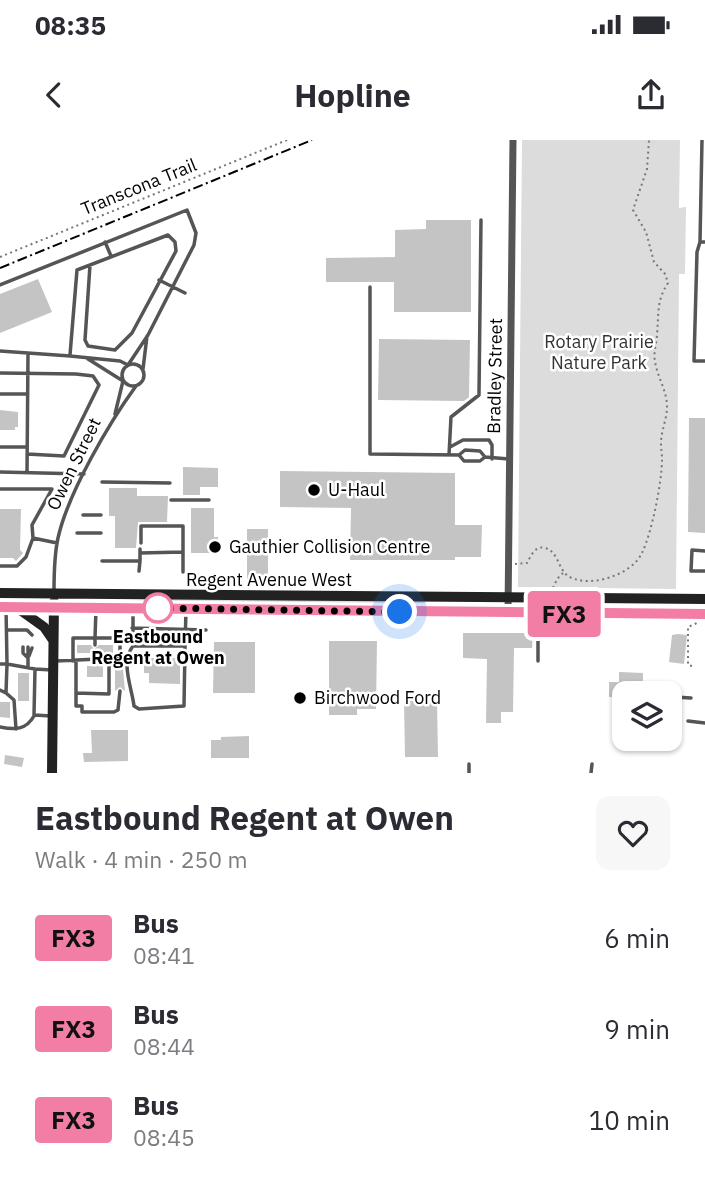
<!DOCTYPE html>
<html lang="en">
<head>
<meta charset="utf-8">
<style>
  :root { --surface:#fff; --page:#f7f7f7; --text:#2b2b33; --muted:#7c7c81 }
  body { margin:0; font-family:"IBM Plex Sans",sans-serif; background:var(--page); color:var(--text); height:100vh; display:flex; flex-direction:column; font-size:26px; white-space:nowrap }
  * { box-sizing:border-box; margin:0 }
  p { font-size:23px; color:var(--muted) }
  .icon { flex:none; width:38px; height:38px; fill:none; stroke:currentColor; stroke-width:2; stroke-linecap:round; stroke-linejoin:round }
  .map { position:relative; height:633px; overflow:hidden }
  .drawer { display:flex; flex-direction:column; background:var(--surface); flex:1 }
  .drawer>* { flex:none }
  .badge { padding:0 14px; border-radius:5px; font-size:24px; line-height:46px }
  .controls { position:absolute; left:612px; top:541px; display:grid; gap:14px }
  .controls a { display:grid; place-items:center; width:70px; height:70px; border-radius:14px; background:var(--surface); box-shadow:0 2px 5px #0004; font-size:35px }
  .you { position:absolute; width:35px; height:35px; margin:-18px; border:5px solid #fff; border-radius:50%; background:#1a73e8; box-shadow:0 0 0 10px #1a73e833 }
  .map>.badge { position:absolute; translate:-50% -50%; box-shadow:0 0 0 4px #fff }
  .round { display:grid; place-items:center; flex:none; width:74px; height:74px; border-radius:14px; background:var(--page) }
  .headline { display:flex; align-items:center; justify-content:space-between; height:119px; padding:0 35px }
  h1 { font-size:33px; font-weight:800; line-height:52px }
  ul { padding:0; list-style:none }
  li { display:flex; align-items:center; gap:21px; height:91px; padding:0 35px }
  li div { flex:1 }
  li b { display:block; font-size:26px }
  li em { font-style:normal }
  li .badge { min-width:77px; font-weight:700; text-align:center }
  .status { display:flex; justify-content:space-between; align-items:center; height:49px; padding:0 35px; background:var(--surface); direction:ltr }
  .status svg { height:19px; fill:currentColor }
  header { display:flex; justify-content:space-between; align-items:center; height:91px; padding:0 35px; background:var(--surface); font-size:32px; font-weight:800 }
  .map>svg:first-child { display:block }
</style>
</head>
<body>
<div class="status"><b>08:35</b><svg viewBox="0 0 49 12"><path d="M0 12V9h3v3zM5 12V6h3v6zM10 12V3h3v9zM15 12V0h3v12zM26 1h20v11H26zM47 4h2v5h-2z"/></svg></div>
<header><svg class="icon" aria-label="back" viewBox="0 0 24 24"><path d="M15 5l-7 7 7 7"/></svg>Hopline<svg class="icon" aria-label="share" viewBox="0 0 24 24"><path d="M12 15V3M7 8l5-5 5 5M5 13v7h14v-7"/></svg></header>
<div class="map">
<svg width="705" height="633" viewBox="0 0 705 633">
  <rect width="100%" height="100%" fill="#fff"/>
  <path fill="#dcdcdc" d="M522 0H680L679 68 686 67 685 134H679L676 449 518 447Z
    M151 459 424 461 426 463 401 466 128 463V461Z"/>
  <path fill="#c4c4c4" d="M426 80H471V172H394V142H326V118L395 117V90L426 89Z
    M38 139 52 172 0 193V154Z
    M379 199 470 200 469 257 464 261 378 260Z
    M0 270 18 272V287H15V290H0Z
    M689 278H705V393L688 392Z
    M183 327 218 328V347H200V355H183Z
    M280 331 455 333V385H482L481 417H455V420H350L351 368 280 367Z
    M109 348H137V356H168L167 382H138L136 408H115V376H109Z
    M191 368H214V397H218L219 413H191Z
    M0 369H21L20 410 23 413 16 421 13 418H0Z
    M247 389H268V440H247Z
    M463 493H533L532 508H514L513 572H501V583H486L487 519 463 518Z
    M678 494 687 495 684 524 669 522 672 495Z
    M329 501H377L376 569H357V575H329Z
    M214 502H255V553H213Z
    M77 505H91L94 509 99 505H113V513H77Z
    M144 518H180V544L149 543V533H144Z
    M87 526H103V537H87Z
    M115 526 118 530 123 529 125 551 120 547 115 551Z
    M619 532 643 533V553H625V578H619V557H609V542H619Z
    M18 533H29V561H18Z
    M404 560H437L438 617H405Z
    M0 562H10V578L0 577Z
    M91 590H128V621L84 622 83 613H92Z
    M249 596V618H211V600H221V597Z
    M5 615 24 618 22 627 4 624Z"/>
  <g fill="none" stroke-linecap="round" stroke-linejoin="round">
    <path stroke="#777" stroke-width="2" stroke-dasharray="2 3.5" stroke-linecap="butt" d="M0 117 287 0
      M515 424 527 423C531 416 535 405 545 408 558 411 558 429 568 436 589 449 632 435 642 413 652 392 662 342 662 319 662 314 661 309 661 303 661 291 667 279 667 267 667 250 657 237 655 221 653 212 657 203 657 194 659 175 656 161 668 143L665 134 654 122 646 92 633 70 647 29 649 0
      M553 448 557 439 563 433
      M692 526 688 525V487L697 483"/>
    <path stroke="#555" stroke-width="3.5" d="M702 0 700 102H705
      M105 102 111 116
      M700 102 697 112 694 221H705
      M159 140 185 153
      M0 145 187 70 196 93 194 105 148 195 128 225 120 221 70 216 0 211
      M370 147V314L459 315
      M70 215 77 130 168 95 175 102 176 111 132 193 115 210 88 206 85 200 90 125
      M88 219 123 241 115 274
      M122 235a11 11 0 1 1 22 0a11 11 0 1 1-22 0Z
      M143 229 147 196
      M0 233 76 234 93 236 99 245 64 316 27 314
      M0 254H27
      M0 307H26
      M450 307 463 300H489L492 305V319
      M449 315 451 277 479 255 481 80
      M485 317 480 321H464L459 315 465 310 480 311 485 317 509 319
      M0 332 84 334
      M27 333 28 213
      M102 342 170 343
      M0 349H52L32 385 33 398 57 403
      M171 360H209
      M83 375H101
      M77 393H101
      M141 403V386H183V432
      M705 411 692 410 691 431H705
      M140 413 183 412
      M102 421H140L139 431
      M140 421V409
      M0 426H17L26 417 33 398
      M54 452C54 434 54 416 58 398 68 353 109 283 136 246
      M6 467 7 524 35 529
      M133 470V506H185L184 566 139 569 134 566C132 548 120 522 133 506
      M132 488 206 490
      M7 490H27L32 495
      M95 505V498H120V518
      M185 506 186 470
      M23 507V513L28 518
      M28 507V528
      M29 516 32 508
      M56 521 120 518V526
      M73 521V498H95L96 469
      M76 521V566H82V572H114L118 570 120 551
      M538 521V474
      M0 524H7L6 553 0 550
      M6 553 14 560 16 589
      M76 553 109 554V518
      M674 557 691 558
      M51 576 34 575 35 529 52 530
      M688 581 705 583
      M0 587C15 590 26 590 34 576
      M469 633V624
      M591 633 592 624"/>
    <path stroke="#555" stroke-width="7" d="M508 473 513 0"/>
    <path stroke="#222" stroke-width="10" d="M0 453 705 459
      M0 467 705 474
      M16 467 44 487 53 500
      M52 633 54 462"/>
    <path stroke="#000" stroke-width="2" stroke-dasharray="10 3.5 2 3.5" stroke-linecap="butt" d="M0 128 312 0"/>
  </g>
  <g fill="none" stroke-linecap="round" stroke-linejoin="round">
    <defs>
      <path id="line" d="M0 467 705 474"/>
    </defs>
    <use href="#line" stroke="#fff" stroke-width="16"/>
    <use href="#line" stroke="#f27ea6" stroke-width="10"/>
    <path stroke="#000" stroke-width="7" stroke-dasharray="0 12.6" d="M158 468 400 472"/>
  </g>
  <g fill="#000" stroke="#fff" stroke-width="2.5">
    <circle cx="314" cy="350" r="7"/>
    <circle cx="215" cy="407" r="7"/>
    <circle cx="300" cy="558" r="7"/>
  </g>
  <circle fill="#fff" stroke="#f27ea6" stroke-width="3.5" cx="158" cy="468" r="14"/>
  <g text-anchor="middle" stroke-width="5" stroke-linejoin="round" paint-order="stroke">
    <g font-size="18" fill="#000" stroke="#fff">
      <text transform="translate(139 47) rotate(-22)" y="6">Transcona Trail</text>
      <text transform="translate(495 236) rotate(-89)" y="6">Bradley Street</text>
      <text transform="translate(74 324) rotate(-64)" y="6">Owen Street</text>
      <text x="269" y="446">Regent Avenue West</text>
    </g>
    <g font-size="18" fill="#333" stroke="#fff">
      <text x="599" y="208">Rotary Prairie<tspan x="599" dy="21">Nature Park</tspan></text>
    </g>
    <g font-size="18" fill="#000" stroke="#fff" text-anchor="start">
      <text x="328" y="356">U-Haul</text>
      <text x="229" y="413">Gauthier Collision Centre</text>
      <text x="314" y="564">Birchwood Ford</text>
    </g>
    <g font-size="18" font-weight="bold" fill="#000" stroke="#fff">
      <text x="158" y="503">Eastbound<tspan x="158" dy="21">Regent at Owen</tspan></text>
    </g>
  </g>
</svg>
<div class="controls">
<a><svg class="icon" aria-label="layers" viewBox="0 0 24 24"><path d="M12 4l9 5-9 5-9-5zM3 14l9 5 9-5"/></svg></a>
</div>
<div class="you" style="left:400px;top:472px"></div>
<b class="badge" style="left:564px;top:474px;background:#f27ea6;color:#111">FX3</b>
</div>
<section class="drawer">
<div class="headline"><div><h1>Eastbound Regent at Owen</h1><p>Walk · 4 min · 250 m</p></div><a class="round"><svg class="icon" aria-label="heart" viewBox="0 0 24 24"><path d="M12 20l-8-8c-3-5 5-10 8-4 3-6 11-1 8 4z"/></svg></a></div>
<ul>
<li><span class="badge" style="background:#f27ea6;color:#111">FX3</span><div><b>Bus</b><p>08:41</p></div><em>6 min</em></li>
<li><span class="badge" style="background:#f27ea6;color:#111">FX3</span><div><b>Bus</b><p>08:44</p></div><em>9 min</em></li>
<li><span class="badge" style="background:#f27ea6;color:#111">FX3</span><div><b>Bus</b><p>08:45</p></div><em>10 min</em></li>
</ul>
</section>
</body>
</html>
